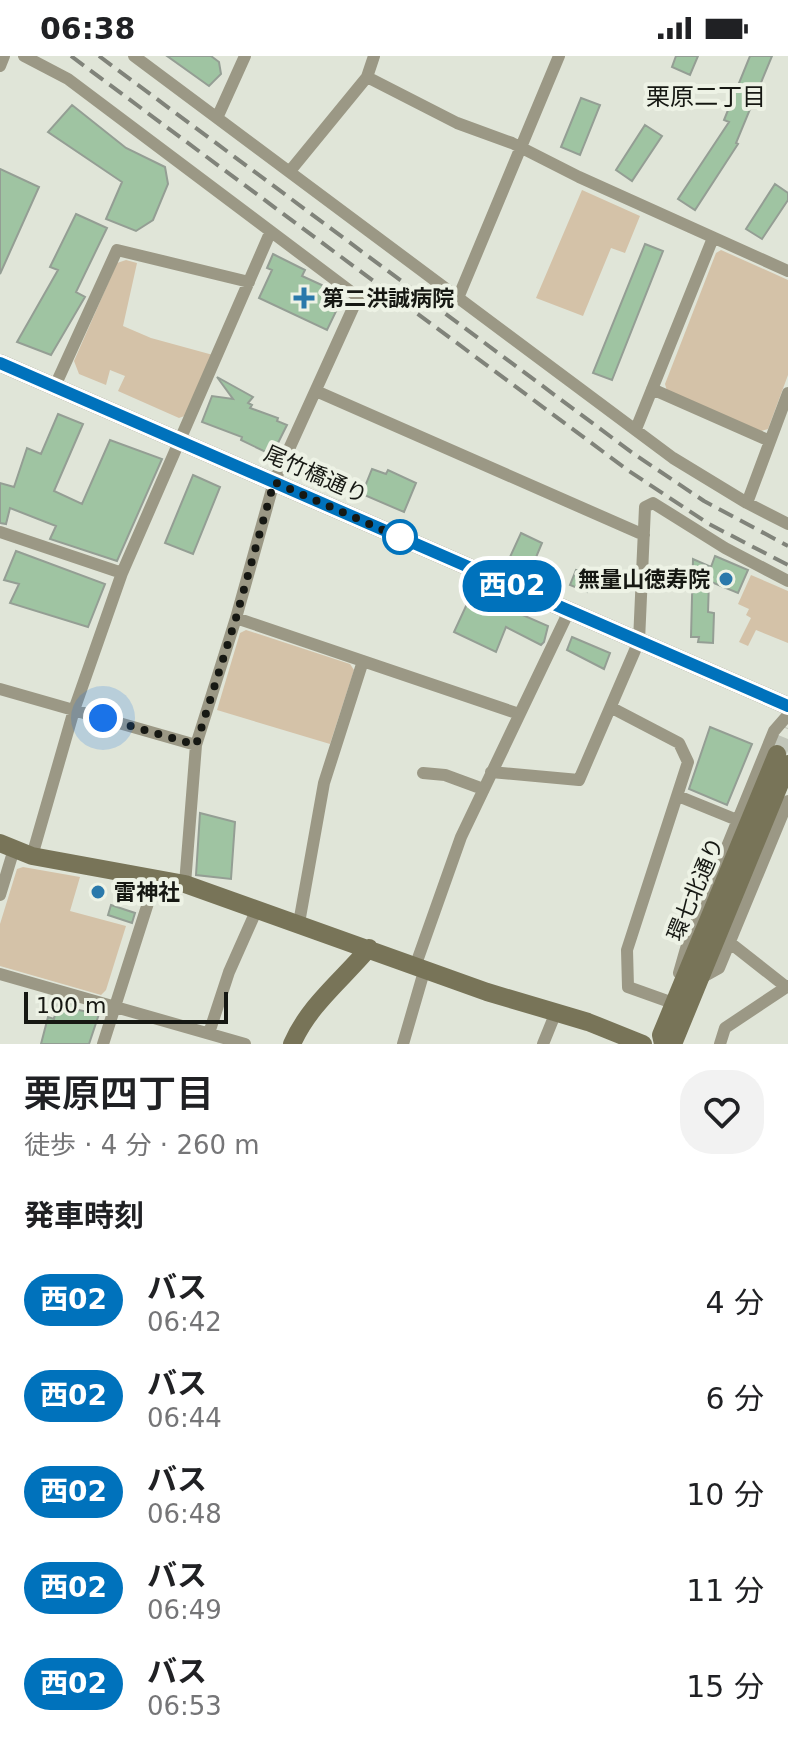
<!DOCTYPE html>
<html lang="ja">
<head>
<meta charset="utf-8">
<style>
  :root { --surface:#fff; --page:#f2f2f2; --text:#202124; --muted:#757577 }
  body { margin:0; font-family:"DejaVu Sans","Noto Sans JP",sans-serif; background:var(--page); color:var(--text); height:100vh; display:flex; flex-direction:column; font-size:30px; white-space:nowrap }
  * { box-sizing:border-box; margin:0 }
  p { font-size:26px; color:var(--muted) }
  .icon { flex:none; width:44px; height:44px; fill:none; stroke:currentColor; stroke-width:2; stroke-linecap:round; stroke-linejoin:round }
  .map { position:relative; height:988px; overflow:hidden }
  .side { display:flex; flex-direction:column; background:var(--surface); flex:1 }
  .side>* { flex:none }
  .badge { padding:0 16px; border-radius:26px; font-size:28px; line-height:52px }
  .scale { position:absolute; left:24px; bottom:20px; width:204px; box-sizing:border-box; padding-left:8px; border:4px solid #161813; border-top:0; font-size:22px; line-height:28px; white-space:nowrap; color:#161813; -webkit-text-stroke:6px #edf2e5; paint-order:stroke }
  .you { position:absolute; width:40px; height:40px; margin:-20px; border:6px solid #fff; border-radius:50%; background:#1a73e8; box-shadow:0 0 0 12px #1a73e833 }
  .map>.badge { position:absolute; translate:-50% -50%; box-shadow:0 0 0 4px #fff }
  h2 { padding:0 24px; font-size:30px; line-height:72px }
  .round { display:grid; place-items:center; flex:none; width:84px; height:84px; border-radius:32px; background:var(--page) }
  .headline { display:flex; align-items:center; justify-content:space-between; height:136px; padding:0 24px }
  h1 { font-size:38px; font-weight:600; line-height:60px }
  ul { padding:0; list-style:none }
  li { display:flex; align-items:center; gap:24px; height:96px; padding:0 24px }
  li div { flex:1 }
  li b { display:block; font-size:30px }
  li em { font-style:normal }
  li .badge { min-width:88px; font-weight:700; text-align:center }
  .status { display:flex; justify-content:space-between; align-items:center; height:56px; padding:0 40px; background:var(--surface); direction:ltr }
  .status svg { height:22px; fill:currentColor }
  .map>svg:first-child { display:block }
</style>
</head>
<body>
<div class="status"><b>06:38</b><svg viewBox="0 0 49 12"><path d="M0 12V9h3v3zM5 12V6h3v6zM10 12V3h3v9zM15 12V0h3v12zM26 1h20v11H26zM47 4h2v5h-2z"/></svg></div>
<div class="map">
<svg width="788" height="988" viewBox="0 0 788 988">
  <rect width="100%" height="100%" fill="#e0e5d8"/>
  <path fill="#d4c2a8" d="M582 134 640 160 625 197 611 192 583 260 536 242Z
    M721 194 788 224V319L768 373 761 375 667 335 665 328 716 197Z
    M126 204 137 207 123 270 151 282 213 299 190 358 179 362 118 335 125 320 110 314 106 329 79 318 74 305 117 207Z
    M751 519 788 535V587L756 574 748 590 739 586 751 562 746 559 749 553 738 548Z
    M246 574 350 608 354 614 330 688 217 654 240 577Z
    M23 811 80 821 70 855 126 870 106 934 101 939 0 910V868L17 813Z"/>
  <path fill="#9fc4a2" stroke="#949e94" stroke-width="2" d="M167 0H211L219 6 221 18 209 30Z
    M676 0H698L690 19 672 11Z
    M750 0H772L736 87 738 88 695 154 678 143 729 66 724 64Z
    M581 42 600 49 580 99 561 91Z
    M72 49 126 92 165 111 168 128 153 164 136 175 106 163 122 126 48 76Z
    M645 69 662 80 632 125 616 114Z
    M0 113 39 131 0 218Z
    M775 128 788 137V144L762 183 746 173Z
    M76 158 107 172 76 236 85 241 51 299 17 286 58 214 50 211Z
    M645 188 663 195 612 324 593 317Z
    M273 198 305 214 302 220 326 231 324 234 342 243 327 274 259 242 272 214 267 212Z
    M217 321 253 341 248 347 252 349 250 352 278 362 277 365 287 369 272 399 241 384 242 381 202 366 212 340 233 343Z
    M58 358 83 368 54 435 82 448 110 384 162 403 117 505 50 483 56 470 10 452 6 468 0 467V427L14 431 27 392 41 398Z
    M372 413 386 418 388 414 416 427 404 456 362 438Z
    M193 419 220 431 193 498 165 487Z
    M521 477 542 487 532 511 510 501Z
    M16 495 105 528 88 571 10 547 19 528 4 524Z
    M715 500 748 514 738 537 709 525 708 556 714 557 713 587 698 586 699 581H691L693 503 711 511Z
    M576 514 593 520 587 536 570 529Z
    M472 537 548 570 544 586 541 589 506 571 496 596 454 576Z
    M572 581 610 597 604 613 567 594Z
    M710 671 752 688 727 749 689 733Z
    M200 757 235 766 231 823 196 819Z
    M111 849 135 857 132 867 108 859Z
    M58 944 74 949 73 953 99 958 89 988H41L48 961 54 963Z"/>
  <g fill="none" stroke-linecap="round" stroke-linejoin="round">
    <path stroke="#c2c6ba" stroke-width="18" stroke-dasharray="18 9" stroke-linecap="butt" d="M777 698 788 672"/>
    <path stroke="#9b9885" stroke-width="12" d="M24 0 68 23 358 241 274 426 236 562 196 689 185 828
      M134 0 673 402 747 447 788 468
      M0 10 4 0
      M367 21 457 67 512 87 579 121 788 215
      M217 62 245 0
      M290 115 367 21 374 0
      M458 242 559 0
      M55 330 117 194 249 226
      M652 333 770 385
      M316 335 644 479
      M636 373 713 182
      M747 447 788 337
      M0 476 122 517
      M236 562 519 658
      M0 633 196 689
      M612 652 679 687 688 706 627 894 628 931 670 946
      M491 716 579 724 639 585 645 451 653 447 725 492 788 525
      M423 717 445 719 483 733
      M678 740 737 764
      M32 800 74 654 122 517 270 177
      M0 839 14 793
      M299 867 324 727 363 605
      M729 886 785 930
      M416 908 461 781 569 555
      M679 917 687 889 774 675 788 659
      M0 918 245 988
      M701 922 719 912 788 745
      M209 977 229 916 257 853
      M103 988 156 822
      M403 988 425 912
      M543 988 556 956
      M720 988 725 972 788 930"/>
    <path stroke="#787458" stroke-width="18" d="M0 307 788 650
      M0 787 32 800 185 828 487 936 588 966 643 988
      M292 988C309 949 342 924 369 892
      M663 988 661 979 777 698
      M673 988 788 708"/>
    <path stroke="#80837a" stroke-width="4" stroke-dasharray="16 8" stroke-linecap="butt" d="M71 0 629 415 709 468 788 509
      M99 0 634 398 704 445 788 490"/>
  </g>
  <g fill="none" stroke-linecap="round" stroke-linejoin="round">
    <defs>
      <path id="line" d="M0 307 788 650"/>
    </defs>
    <use href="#line" stroke="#fff" stroke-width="18"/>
    <use href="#line" stroke="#0072bc" stroke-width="12"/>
    <path stroke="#161813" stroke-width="8" stroke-dasharray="0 14.4" d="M103 662 196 689 236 562 274 426 408 485 400 481"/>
  </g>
  <g fill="#2a79ab" stroke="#edf2e5" stroke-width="3">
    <path d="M300 230h8v8h8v8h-8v8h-8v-8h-8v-8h8z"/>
    <circle cx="726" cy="523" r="8"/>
    <circle cx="98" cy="836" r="8"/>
  </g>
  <circle fill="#fff" stroke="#0072bc" stroke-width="4" cx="400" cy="481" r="16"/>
  <g text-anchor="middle" stroke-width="8" stroke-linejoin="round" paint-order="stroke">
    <g font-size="22" font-weight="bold" fill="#161813" stroke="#edf2e5" text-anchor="start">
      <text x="322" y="250">第二洪誠病院</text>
      <text x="710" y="531" text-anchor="end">無量山徳寿院</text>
      <text x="114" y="844">雷神社</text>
    </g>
    <g font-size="22" fill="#161813" stroke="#edf2e5">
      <text transform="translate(316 418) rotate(24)" y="8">尾竹橋通り</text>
      <text transform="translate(695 833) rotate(-67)" y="8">環七北通り</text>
    </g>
    <g font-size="24" fill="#161813" stroke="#edf2e5">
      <text x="706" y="49">栗原二丁目</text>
    </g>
  </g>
</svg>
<div class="scale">100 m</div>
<div class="you" style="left:103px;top:662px"></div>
<b class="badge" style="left:512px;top:530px;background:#0072bc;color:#fff">西02</b>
</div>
<section class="side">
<div class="headline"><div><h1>栗原四丁目</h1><p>徒歩 · 4 分 · 260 m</p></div><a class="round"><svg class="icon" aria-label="heart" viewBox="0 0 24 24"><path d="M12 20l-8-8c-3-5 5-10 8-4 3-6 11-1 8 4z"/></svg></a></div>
<h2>発車時刻</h2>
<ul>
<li><span class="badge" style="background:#0072bc;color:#fff">西02</span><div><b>バス</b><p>06:42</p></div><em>4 分</em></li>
<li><span class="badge" style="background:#0072bc;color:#fff">西02</span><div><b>バス</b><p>06:44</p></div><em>6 分</em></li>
<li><span class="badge" style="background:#0072bc;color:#fff">西02</span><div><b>バス</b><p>06:48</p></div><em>10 分</em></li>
<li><span class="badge" style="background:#0072bc;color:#fff">西02</span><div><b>バス</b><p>06:49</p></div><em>11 分</em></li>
<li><span class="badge" style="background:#0072bc;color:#fff">西02</span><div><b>バス</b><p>06:53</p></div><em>15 分</em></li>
</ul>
</section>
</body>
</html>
